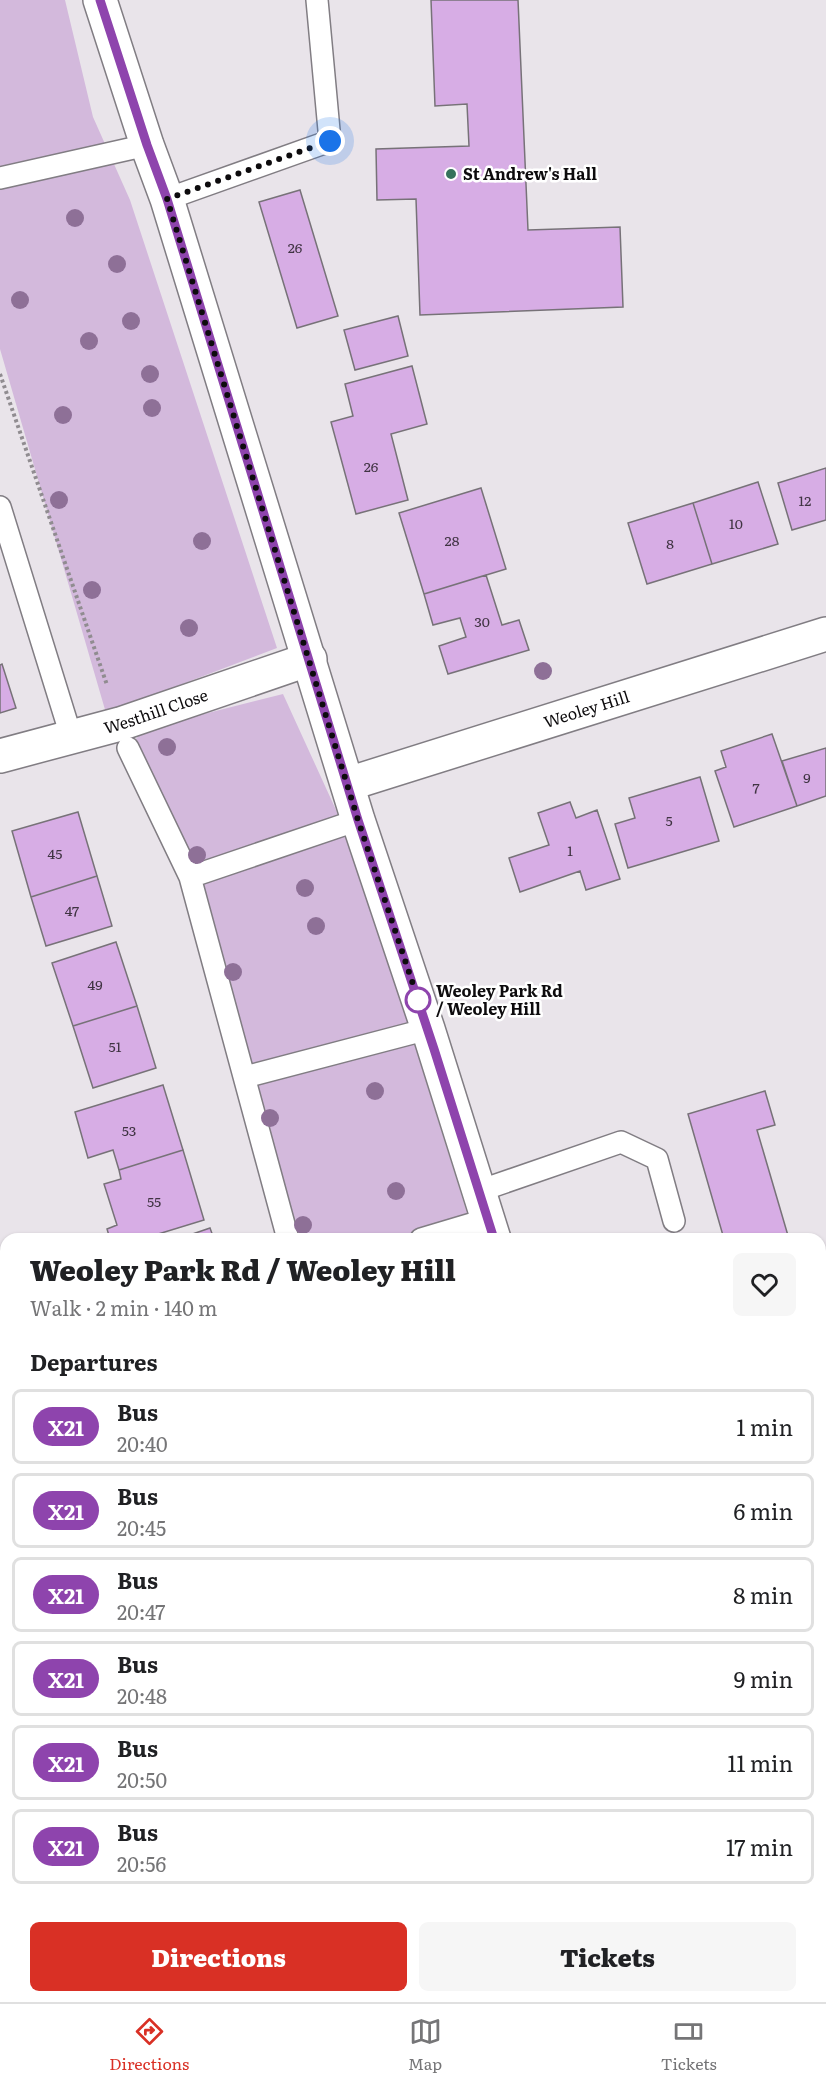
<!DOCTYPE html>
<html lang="en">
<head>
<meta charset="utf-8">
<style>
  :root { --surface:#fff; --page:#f6f6f6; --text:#202124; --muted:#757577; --line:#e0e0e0; --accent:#d93025 }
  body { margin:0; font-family:Literata,serif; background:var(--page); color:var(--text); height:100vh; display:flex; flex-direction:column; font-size:22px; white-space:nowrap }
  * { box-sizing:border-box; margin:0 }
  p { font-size:20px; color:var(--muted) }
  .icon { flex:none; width:33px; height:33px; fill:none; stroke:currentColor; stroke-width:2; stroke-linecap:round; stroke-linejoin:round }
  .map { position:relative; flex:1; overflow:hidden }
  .sheet { position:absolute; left:0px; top:1233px; width:826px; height:770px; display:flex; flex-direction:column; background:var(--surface); border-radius:18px 18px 0 0; box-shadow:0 2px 4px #0004 }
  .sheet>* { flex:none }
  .badge { padding:0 12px; border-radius:20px; font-size:21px; line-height:39px }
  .you { position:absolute; width:30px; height:30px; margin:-15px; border:4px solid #fff; border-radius:50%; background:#1a73e8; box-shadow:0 0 0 9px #1a73e833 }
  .map>.badge { position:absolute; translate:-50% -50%; box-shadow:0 0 0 3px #fff }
  h2 { padding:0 30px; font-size:22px; line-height:54px }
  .round { display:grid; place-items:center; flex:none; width:63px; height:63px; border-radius:9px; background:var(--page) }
  .overview { display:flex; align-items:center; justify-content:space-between; height:102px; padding:0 30px }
  h1 { font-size:28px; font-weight:800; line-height:45px }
  .cta { display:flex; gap:12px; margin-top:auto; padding:12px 30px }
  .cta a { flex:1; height:69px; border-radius:9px; background:var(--accent); color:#fff; font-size:24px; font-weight:800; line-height:69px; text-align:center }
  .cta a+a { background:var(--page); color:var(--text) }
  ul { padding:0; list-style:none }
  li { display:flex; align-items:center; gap:18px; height:75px; margin:0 12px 9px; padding:0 18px; border:3px solid var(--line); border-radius:9px }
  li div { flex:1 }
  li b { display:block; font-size:22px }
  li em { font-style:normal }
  li .badge { min-width:66px; font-weight:700; text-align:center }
  .tabs { display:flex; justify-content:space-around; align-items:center; height:84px; border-top:2px solid var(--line); background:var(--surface); font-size:16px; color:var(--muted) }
  .tabs a { display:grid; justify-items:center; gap:3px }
  .tabs .active { color:var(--accent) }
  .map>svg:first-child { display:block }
</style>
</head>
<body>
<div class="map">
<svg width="826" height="2002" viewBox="0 0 826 2002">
  <rect width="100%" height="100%" fill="#e9e4ea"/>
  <path fill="#d3b9dc" d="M0 0H65L93 117 130 200 277 648 106 713 0 349Z
    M283 694 336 810 392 972 475 1239H292L251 1084 133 742 145 729Z
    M703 1996 705 2002H541L540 1997Z"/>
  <path fill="#d7ade5" stroke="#777278" stroke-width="1.5" d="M431 0H518L528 230 620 227 623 307 420 315 416 199 377 200 376 149 469 146 467 104 435 106Z
    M300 190 338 316 297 328 259 202Z
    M398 316 408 356 355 370 344 330Z
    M412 366 427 424 391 434 408 500 356 514 331 422 353 416 345 384Z
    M826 468V520L792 530 778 483Z
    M758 482 778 544 712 564 693 503Z
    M481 488 506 569 424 594 399 513Z
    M693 503 712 564 647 584 628 523Z
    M486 575 502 625 519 620 529 650 448 674 439 646 466 637 460 618 433 625 424 594Z
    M2 664 16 708 0 713V665Z
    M772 734 797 806 734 827 715 771 726 767 721 751Z
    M826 748V796L797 806 782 761Z
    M700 777 719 841 628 868 615 824 635 818 629 798Z
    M570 802 576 818 597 810 620 879 586 890 580 871 520 892 509 858 549 845 538 813Z
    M78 812 97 876 31 897 12 831Z
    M97 876 112 926 46 946 31 897Z
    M116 942 137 1006 73 1026 52 963Z
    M137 1006 156 1068 93 1088 73 1026Z
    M163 1085 183 1150 119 1170 113 1150 88 1158 75 1112Z
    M765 1091 775 1125 757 1130 789 1239H724L688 1114Z
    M183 1150 204 1220 142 1239H110L107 1229 117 1225 104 1184 121 1179 119 1170Z
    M210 1228 214 1239H178Z
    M820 1326 826 1343V1464L820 1466Z
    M826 1507V1533L820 1534V1509Z
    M820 1610 826 1628V1731L820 1732Z
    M381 1996H448L449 2002H383Z"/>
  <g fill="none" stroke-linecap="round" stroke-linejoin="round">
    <defs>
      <path id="service" d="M0 178 147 145
        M167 199 330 141 317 0
        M0 507 71 736
        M128 748 190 877 288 1239
        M190 877 358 820
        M245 1077 428 1029
        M479 1191 621 1142 657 1159 674 1221
        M421 1239 488 1219
        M537 1996 539 2002"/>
      <g id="minor">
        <path id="s1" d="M0 756 120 724 310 659"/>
        <path id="s2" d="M348 784 826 634"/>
      </g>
      <path id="tertiary" d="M100 0 147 145 167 199 358 820 428 1029 494 1239
        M723 1996 725 2002"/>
    </defs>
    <use href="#service" stroke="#817d83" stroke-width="24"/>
    <use href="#minor" stroke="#817d83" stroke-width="36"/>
    <use href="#tertiary" stroke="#817d83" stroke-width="36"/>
    <path stroke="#908c90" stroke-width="4" stroke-dasharray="3 3" stroke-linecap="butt" d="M0 374 107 685"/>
    <use href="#service" stroke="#fff" stroke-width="21"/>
    <use href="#minor" stroke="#fff" stroke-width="33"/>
    <use href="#tertiary" stroke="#fff" stroke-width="33"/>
  </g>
  <g fill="#8e7097">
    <circle cx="75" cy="218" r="9"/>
    <circle cx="117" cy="264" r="9"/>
    <circle cx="20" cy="300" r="9"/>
    <circle cx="131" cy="321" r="9"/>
    <circle cx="89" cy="341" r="9"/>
    <circle cx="150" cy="374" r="9"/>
    <circle cx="152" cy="408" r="9"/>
    <circle cx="63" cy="415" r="9"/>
    <circle cx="59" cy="500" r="9"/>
    <circle cx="202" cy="541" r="9"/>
    <circle cx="92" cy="590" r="9"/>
    <circle cx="189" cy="628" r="9"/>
    <circle cx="543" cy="671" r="9"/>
    <circle cx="167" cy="747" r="9"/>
    <circle cx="197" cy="855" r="9"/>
    <circle cx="305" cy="888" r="9"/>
    <circle cx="316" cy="926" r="9"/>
    <circle cx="233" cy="972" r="9"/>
    <circle cx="375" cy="1091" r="9"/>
    <circle cx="270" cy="1118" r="9"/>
    <circle cx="396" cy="1191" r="9"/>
    <circle cx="303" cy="1225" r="9"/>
  </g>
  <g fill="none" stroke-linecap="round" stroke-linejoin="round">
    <defs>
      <path id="line" d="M100 0 147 145 167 199 358 820 434 1049 494 1239"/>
    </defs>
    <use href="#line" stroke="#fff" stroke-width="14"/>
    <use href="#line" stroke="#8e44ad" stroke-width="9"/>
    <path stroke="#0d0b0d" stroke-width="6" stroke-dasharray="0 10.8" d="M330 141 167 199 358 820 421 1008 418 1000"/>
  </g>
  <circle fill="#36725c" stroke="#fff" stroke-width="2" cx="451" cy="174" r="6"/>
  <circle fill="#fff" stroke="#8e44ad" stroke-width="3" cx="418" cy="1000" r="12"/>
  <g text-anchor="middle" stroke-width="5" stroke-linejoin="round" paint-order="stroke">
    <g font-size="14" fill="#403443">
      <text x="295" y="253">26</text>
      <text x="371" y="472">26</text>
      <text x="805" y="506">12</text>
      <text x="736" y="529">10</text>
      <text x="452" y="546">28</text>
      <text x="670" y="549">8</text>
      <text x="482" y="627">30</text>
      <text x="807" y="783">9</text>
      <text x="756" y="793">7</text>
      <text x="669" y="826">5</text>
      <text x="570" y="856">1</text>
      <text x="55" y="859">45</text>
      <text x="72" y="916">47</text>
      <text x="95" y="990">49</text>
      <text x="115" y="1052">51</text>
      <text x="129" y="1136">53</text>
      <text x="154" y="1207">55</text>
    </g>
    <g font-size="16" font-weight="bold" fill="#0d0b0d" stroke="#fff" text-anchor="start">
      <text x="463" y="180">St Andrew's Hall</text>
    </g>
    <g font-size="16" fill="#0d0b0d" stroke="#fff">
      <text dy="6" stroke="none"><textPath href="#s2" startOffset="250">Weoley Hill</textPath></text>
      <text dy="6" stroke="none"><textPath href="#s1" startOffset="162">Westhill Close</textPath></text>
    </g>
    <g font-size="16" font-weight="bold" fill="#0d0b0d" stroke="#fff" text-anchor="start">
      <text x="436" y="997">Weoley Park Rd<tspan x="436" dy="18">/ Weoley Hill</tspan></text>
    </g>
  </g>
</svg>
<div class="you" style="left:330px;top:141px"></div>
<section class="sheet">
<div class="overview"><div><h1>Weoley Park Rd / Weoley Hill</h1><p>Walk · 2 min · 140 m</p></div><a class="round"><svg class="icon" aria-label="heart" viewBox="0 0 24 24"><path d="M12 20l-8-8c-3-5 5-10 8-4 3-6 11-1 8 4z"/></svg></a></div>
<h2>Departures</h2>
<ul>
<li><span class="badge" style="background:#8e44ad;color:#fff">X21</span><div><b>Bus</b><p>20:40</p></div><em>1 min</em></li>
<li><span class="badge" style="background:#8e44ad;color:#fff">X21</span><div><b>Bus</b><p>20:45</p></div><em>6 min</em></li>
<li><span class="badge" style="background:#8e44ad;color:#fff">X21</span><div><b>Bus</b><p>20:47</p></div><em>8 min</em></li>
<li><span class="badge" style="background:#8e44ad;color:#fff">X21</span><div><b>Bus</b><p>20:48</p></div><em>9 min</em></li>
<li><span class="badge" style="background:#8e44ad;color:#fff">X21</span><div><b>Bus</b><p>20:50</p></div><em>11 min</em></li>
<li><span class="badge" style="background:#8e44ad;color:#fff">X21</span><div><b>Bus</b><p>20:56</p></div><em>17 min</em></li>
</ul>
<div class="cta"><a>Directions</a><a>Tickets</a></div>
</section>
</div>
<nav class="tabs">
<a class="active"><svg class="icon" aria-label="directions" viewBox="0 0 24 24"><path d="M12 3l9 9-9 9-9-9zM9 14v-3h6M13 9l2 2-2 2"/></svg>Directions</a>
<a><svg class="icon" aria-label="map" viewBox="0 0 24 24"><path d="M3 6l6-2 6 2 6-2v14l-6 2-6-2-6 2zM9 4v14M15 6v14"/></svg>Map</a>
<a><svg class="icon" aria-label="tickets" viewBox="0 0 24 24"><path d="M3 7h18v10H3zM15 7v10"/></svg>Tickets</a>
</nav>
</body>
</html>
